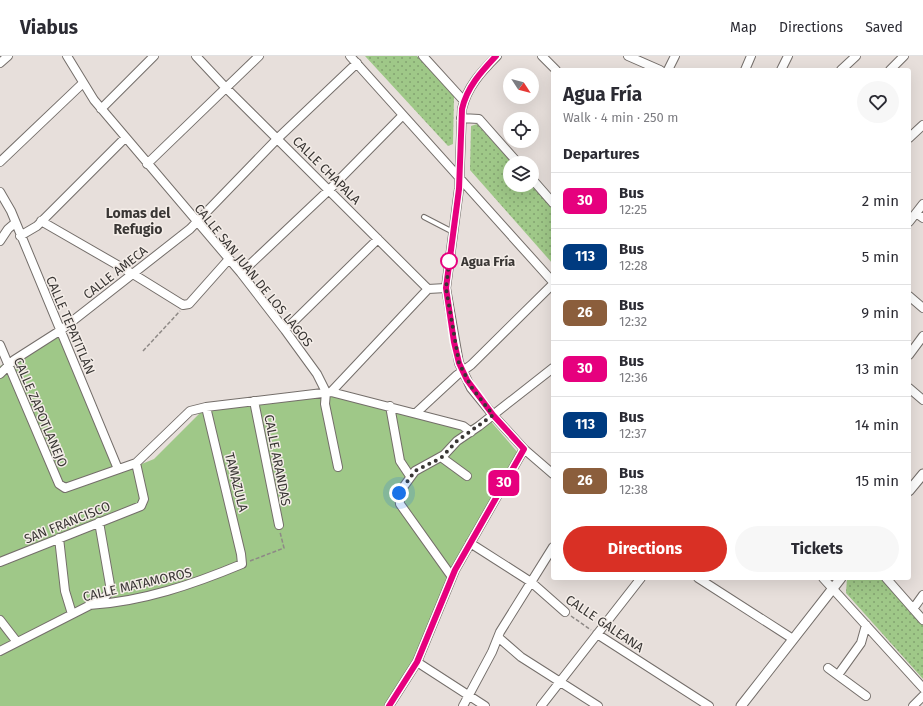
<!DOCTYPE html>
<html lang="en">
<head>
<meta charset="utf-8">
<style>
  :root { --surface:#fff; --page:#f7f7f7; --text:#2b2b33; --muted:#7c7c81; --line:#e1e1e2; --accent:#d93025 }
  body { margin:0; font-family:"Fira Sans",sans-serif; background:var(--page); color:var(--text); height:100vh; display:flex; flex-direction:column; font-size:15px; white-space:nowrap }
  * { box-sizing:border-box; margin:0 }
  p { font-size:13px; color:var(--muted) }
  .icon { flex:none; width:22px; height:22px; fill:none; stroke:currentColor; stroke-width:2; stroke-linecap:round; stroke-linejoin:round }
  .map { position:relative; flex:1; overflow:hidden }
  .sheet { position:absolute; left:551px; top:12px; width:360px; height:512px; display:flex; flex-direction:column; background:var(--surface); border-radius:4px; box-shadow:0 4px 16px #0002 }
  .sheet>* { flex:none }
  .badge { padding:0 8px; border-radius:6px; font-size:14px; line-height:26px }
  .needle { width:26px; rotate:126deg }
  .fabs { position:absolute; left:503px; top:12px; display:grid; gap:8px }
  .fabs a { display:grid; place-items:center; width:36px; height:36px; border-radius:50%; background:var(--surface); box-shadow:0 4px 16px #0002; font-size:20px }
  .you { position:absolute; width:20px; height:20px; margin:-10px; border:3px solid #fff; border-radius:50%; background:#1a73e8; box-shadow:0 0 0 6px #1a73e833 }
  .map>.badge { position:absolute; translate:-50% -50%; box-shadow:0 0 0 2px #fff }
  h2 { padding:0 12px; font-size:15px; line-height:36px }
  .round { display:grid; place-items:center; flex:none; width:42px; height:42px; border-radius:21px; background:var(--page) }
  .head { display:flex; align-items:center; justify-content:space-between; height:68px; padding:0 12px }
  h1 { font-size:19px; font-weight:700; line-height:30px }
  .action { display:flex; gap:8px; margin-top:auto; padding:8px 12px }
  .action a { flex:1; height:46px; border-radius:24px; background:var(--accent); color:#fff; font-size:16px; font-weight:700; line-height:46px; text-align:center }
  .action a+a { background:var(--page); color:var(--text) }
  ul { padding:0; list-style:none }
  li { display:flex; align-items:center; gap:12px; height:56px; padding:0 12px; border-top:1px solid var(--line) }
  li div { flex:1 }
  li b { display:block; font-size:15px }
  li em { font-style:normal }
  li .badge { min-width:44px; font-weight:700; text-align:center }
  header { display:flex; align-items:center; gap:24px; box-sizing:border-box; height:56px; padding:0 20px; background:var(--surface); border-bottom:1px solid var(--line) }
  header strong { font-size:19px }
  nav { display:flex; gap:22px; margin-inline-start:auto; font-size:14px }
  .map>svg:first-child { display:block }
</style>
</head>
<body>
<header>
<strong>Viabus</strong>
<nav><a>Map</a><a>Directions</a><a>Saved</a></nav>
</header>
<div class="map">
<svg width="923" height="650" viewBox="0 0 923 650">
  <defs>
    <pattern id="grass-dots" width="8" height="8" patternUnits="userSpaceOnUse"><rect width="8" height="8" fill="#9fc888"/><path d="M2 2h.1M6 6h.1" fill="none" stroke="#83a370" stroke-width="1.8" stroke-linecap="round"/></pattern>
  </defs>
  <rect width="100%" height="100%" fill="#e7dfdb"/>
  <path fill="url(#grass-dots)" d="M365 0H417L454 40 453 88 448 90Z
    M477 68 512 107H510V129H531L553 153V208L470 114 471 70Z
    M847 522H881L923 569V623L846 537Z"/>
  <path fill="#9fc888" d="M60 278 122 416 154 403 202 355 332 337 469 370 487 361 519 398 451 527 422 596 390 650H0V310Z"/>
  <g fill="none" stroke-linecap="round" stroke-linejoin="round">
    <defs>
      <path id="service" d="M424 161 453 176"/>
      <path id="minor" d="M67 0 94 44 241 217 285 274 317 318 326 336 325 348 338 411
        M196 0 225 31 428 233 446 232
        M350 0 553 226
        M423 0 464 45
        M497 0C481 16 467 31 462 53L459 133 446 232 459 307 471 332 493 359 524 393 553 418
        M542 0 556 14
        M628 0 660 14
        M0 7 8 0
        M668 14 675 0
        M745 14 751 0
        M781 14 788 0
        M841 14 856 0
        M890 14 904 0
        M101 53 154 0
        M461 62 479 63 518 107
        M909 82 923 69
        M0 106 83 27
        M147 108 259 0
        M532 123 553 147
        M0 136 11 155 118 413
        M916 157 923 162
        M41 165 133 218 183 249 189 248 229 203
        M909 166 923 148
        M20 180 37 170 125 82
        M0 185 8 173 15 167
        M241 217 330 133 403 59
        M909 240 923 252
        M285 274 378 183
        M0 289 59 428 65 432 136 407 190 355 206 351 331 336 463 370 471 376
        M909 299 923 280
        M0 318 14 304 61 274 190 173 278 82 357 7
        M909 332 923 344
        M331 336 428 233
        M254 345 279 469
        M390 350 400 405 410 420
        M416 357 457 319 471 309 553 228
        M441 401 467 420
        M59 482 65 535 72 558
        M470 487 531 526 565 556
        M0 506 141 450 144 443 136 407
        M452 521 400 448 399 437 415 415 444 399 457 385 479 370 553 312
        M698 522 793 583
        M823 522 923 632
        M886 522 923 564
        M89 549C142 546 194 528 242 508L241 498 206 351
        M913 553 923 539
        M0 564 17 586
        M597 578 709 650
        M498 581 521 601 598 650
        M0 595 104 542 110 535V529L99 466
        M417 606 485 650
        M828 612 866 640
        M838 619 861 587 866 569
        M389 650 417 606 455 514 524 393
        M463 650 492 596 500 576 553 491
        M541 650 641 522
        M913 650 923 640"/>
      <path id="tertiary" d="M909 435 923 418
        M741 650 841 522"/>
    </defs>
    <use href="#service" stroke="#746e6a" stroke-width="6"/>
    <use href="#minor" stroke="#746e6a" stroke-width="10"/>
    <use href="#tertiary" stroke="#746e6a" stroke-width="11"/>
    <path stroke="#8e8986" stroke-width="1.5" stroke-dasharray="4 2" stroke-linecap="butt" d="M143 295 180 255
      M250 505 284 492 280 476
      M571 560 591 574"/>
    <use href="#service" stroke="#fff" stroke-width="4"/>
    <use href="#minor" stroke="#fff" stroke-width="8"/>
    <use href="#tertiary" stroke="#fff" stroke-width="9"/>
  </g>
  <g fill="none" stroke-linecap="round" stroke-linejoin="round">
    <defs>
      <path id="line" d="M389 650 417 606 455 514 524 393 493 359 467 324 459 307 454 286 446 232 459 133 462 53C467 31 481 16 496 0"/>
    </defs>
    <use href="#line" stroke="#fff" stroke-width="9"/>
    <use href="#line" stroke="#e6007e" stroke-width="6"/>
    <path stroke="#393634" stroke-width="4" stroke-dasharray="0 7.2" d="M399 437 415 415 441 402 457 385 493 359 472 332 459 307 446 232 450 200 449 205"/>
  </g>
  <circle fill="#fff" stroke="#e6007e" stroke-width="2" cx="449" cy="205" r="8"/>
  <g text-anchor="middle" stroke-width="3" stroke-linejoin="round" paint-order="stroke">
    <g font-size="13" fill="#393634" stroke="#f4ede8">
      <text transform="translate(327 114) rotate(45)" y="5">CALLE CHAPALA</text>
      <text transform="translate(115 216) rotate(-38)" y="5">CALLE AMECA</text>
      <text transform="translate(254 219) rotate(51)" y="5">CALLE SAN JUAN DE LOS LAGOS</text>
      <text transform="translate(71 269) rotate(67)" y="5">CALLE TEPATITLÁN</text>
      <text transform="translate(41 356) rotate(67)" y="5">CALLE ZAPOTLANEJO</text>
      <text transform="translate(278 404) rotate(79)" y="5">CALLE ARANDAS</text>
      <text transform="translate(237 426) rotate(76)" y="5">TAMAZULA</text>
      <text transform="translate(67 466) rotate(-22)" y="5">SAN FRANCISCO</text>
      <text transform="translate(137 528) rotate(-13)" y="5">CALLE MATAMOROS</text>
      <text transform="translate(605 567) rotate(34)" y="5">CALLE GALEANA</text>
    </g>
    <g font-size="13" font-weight="bold" fill="#393634" stroke="#f4ede8" text-anchor="start">
      <text x="461" y="210">Agua Fría</text>
    </g>
    <g font-size="14" font-weight="bold" fill="#393634" stroke="#f4ede8">
      <text x="138" y="162">Lomas del<tspan x="138" dy="16">Refugio</tspan></text>
    </g>
  </g>
</svg>
<div class="fabs">
<a><svg class="needle" viewBox="-14 -14 28 28"><path d="M0-13l5 13h-10z" fill="#e53935"/><path d="M0 13l5-13h-10z" fill="#7c7c81"/></svg></a>
<a><svg class="icon" aria-label="locate" viewBox="0 0 24 24"><circle cx="12" cy="12" r="6"/><path d="M12 2v4M12 18v4M2 12h4M18 12h4"/></svg></a>
<a><svg class="icon" aria-label="layers" viewBox="0 0 24 24"><path d="M12 4l9 5-9 5-9-5zM3 14l9 5 9-5"/></svg></a>
</div>
<div class="you" style="left:399px;top:437px"></div>
<b class="badge" style="left:504px;top:427px;background:#e6007e;color:#fff">30</b>
<section class="sheet">
<div class="head"><div><h1>Agua Fría</h1><p>Walk · 4 min · 250 m</p></div><a class="round"><svg class="icon" aria-label="heart" viewBox="0 0 24 24"><path d="M12 20l-8-8c-3-5 5-10 8-4 3-6 11-1 8 4z"/></svg></a></div>
<h2>Departures</h2>
<ul>
<li><span class="badge" style="background:#e6007e;color:#fff">30</span><div><b>Bus</b><p>12:25</p></div><em>2 min</em></li>
<li><span class="badge" style="background:#003b80;color:#fff">113</span><div><b>Bus</b><p>12:28</p></div><em>5 min</em></li>
<li><span class="badge" style="background:#8b5e3c;color:#fff">26</span><div><b>Bus</b><p>12:32</p></div><em>9 min</em></li>
<li><span class="badge" style="background:#e6007e;color:#fff">30</span><div><b>Bus</b><p>12:36</p></div><em>13 min</em></li>
<li><span class="badge" style="background:#003b80;color:#fff">113</span><div><b>Bus</b><p>12:37</p></div><em>14 min</em></li>
<li><span class="badge" style="background:#8b5e3c;color:#fff">26</span><div><b>Bus</b><p>12:38</p></div><em>15 min</em></li>
</ul>
<div class="action"><a>Directions</a><a>Tickets</a></div>
</section>
</div>
</body>
</html>
